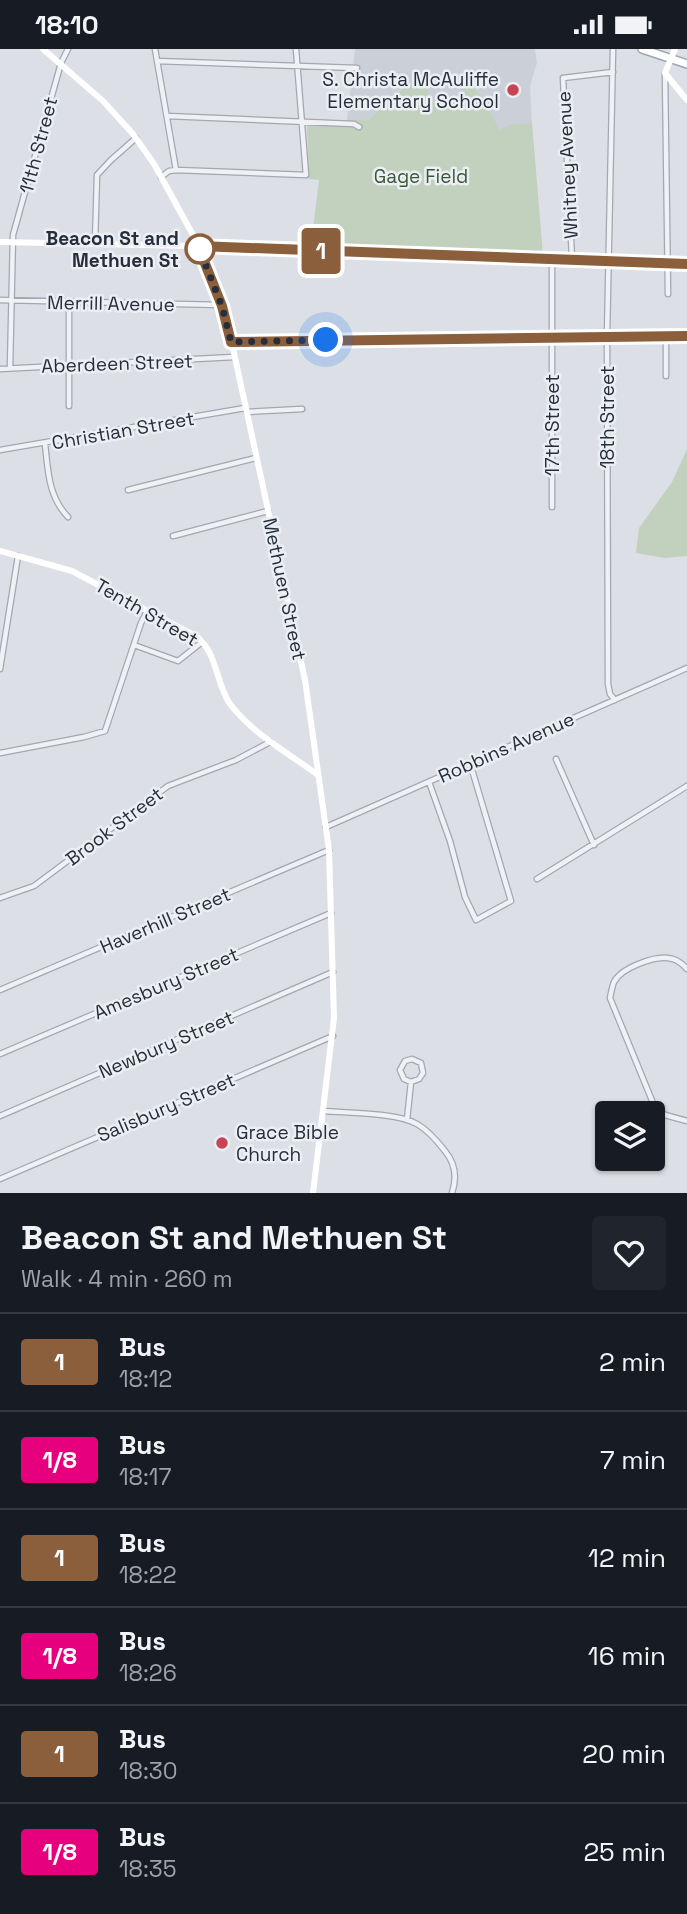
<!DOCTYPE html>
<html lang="en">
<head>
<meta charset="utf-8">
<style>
  :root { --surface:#171b24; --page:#20242c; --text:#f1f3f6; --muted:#9ea1a6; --line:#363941 }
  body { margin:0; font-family:"Space Grotesk",sans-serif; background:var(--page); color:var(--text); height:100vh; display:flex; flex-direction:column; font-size:26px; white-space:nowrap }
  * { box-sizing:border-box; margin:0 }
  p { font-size:23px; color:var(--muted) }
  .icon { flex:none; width:38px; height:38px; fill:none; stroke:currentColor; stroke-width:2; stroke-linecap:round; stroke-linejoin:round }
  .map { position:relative; height:1144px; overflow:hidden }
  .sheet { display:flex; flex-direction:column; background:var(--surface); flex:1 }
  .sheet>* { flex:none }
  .badge { padding:0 14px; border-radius:5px; font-size:24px; line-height:46px }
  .buttons { position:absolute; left:595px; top:1052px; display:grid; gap:14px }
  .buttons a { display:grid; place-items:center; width:70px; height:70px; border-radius:7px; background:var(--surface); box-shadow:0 2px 5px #0004; font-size:35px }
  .you { position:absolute; width:35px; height:35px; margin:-18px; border:5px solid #fff; border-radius:50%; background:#1a73e8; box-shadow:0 0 0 10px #1a73e833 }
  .map>.badge { position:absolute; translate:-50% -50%; box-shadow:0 0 0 4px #fff }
  .round { display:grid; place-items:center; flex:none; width:74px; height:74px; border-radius:7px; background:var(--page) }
  .overview { display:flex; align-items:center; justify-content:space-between; height:119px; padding:0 21px }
  h1 { font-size:33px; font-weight:700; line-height:52px }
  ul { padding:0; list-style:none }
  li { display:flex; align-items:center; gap:21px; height:98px; padding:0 21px; border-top:2px solid var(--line) }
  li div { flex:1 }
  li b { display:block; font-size:26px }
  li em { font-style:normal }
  li .badge { min-width:77px; font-weight:700; text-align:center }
  .status { display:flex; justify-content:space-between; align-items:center; height:49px; padding:0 35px; background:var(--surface); direction:ltr }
  .status svg { height:19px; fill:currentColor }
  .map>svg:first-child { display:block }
</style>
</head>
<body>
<div class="status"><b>18:10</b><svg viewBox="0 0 49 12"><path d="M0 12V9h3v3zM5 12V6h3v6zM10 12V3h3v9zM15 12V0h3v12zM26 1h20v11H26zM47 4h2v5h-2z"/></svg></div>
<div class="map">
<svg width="687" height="1144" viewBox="0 0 687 1144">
  <rect width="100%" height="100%" fill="#dce0e6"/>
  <path fill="#cacfd8" d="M355 0H535L537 14 530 37 532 74 500 82 478 43 468 33 462 34 459 56 427 54 428 26 395 44 369 71 347 70Z"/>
  <path fill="#c2d0be" d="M429 26 427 53 459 56 462 33 464 32C481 39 491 66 500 81L509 76 532 74 543 206 311 196 319 131 309 130 307 76 346 77 347 70 369 71 395 44Z
    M687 400V507L665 509 636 504 639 479 672 433Z"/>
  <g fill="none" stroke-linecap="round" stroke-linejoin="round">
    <defs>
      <path id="street" d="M155 0 176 121
        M613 0 607 287 608 635 610 645 615 651
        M157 12 357 19
        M665 25 668 245
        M167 67 354 75 359 78
        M161 128 169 122 176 121 306 126 296 0
        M95 194 97 126 111 111 136 89
        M572 210 563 29 613 23
        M0 251 222 256
        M666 288V327
        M231 293 687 287
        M10 319 13 186 61 14 68 0
        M0 320 234 308
        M69 357V254
        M247 363 302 360
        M45 395C48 421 48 447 68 468
        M0 401 245 359
        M128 441 256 409
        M552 458V210
        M173 487 268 462
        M134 596 178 612 202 593
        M0 620 18 507
        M0 704 84 688 105 682 141 574 147 562
        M556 710 594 796
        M429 733 450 792 465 848 476 871 511 852 470 714
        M326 778 687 619
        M537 830 687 737
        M0 849 34 837 168 737 236 711 270 693
        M687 920C682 914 677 910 668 909 654 907 621 919 614 933 612 938 611 944 610 949L653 1054 665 1066 687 1072
        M0 941 329 801
        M0 1005 331 864
        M324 1062C348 1064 398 1064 417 1075 428 1081 438 1093 445 1102 455 1114 457 1129 452 1144
        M0 1067 333 923
        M407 1071 411 1033 419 1030 423 1024 421 1014 412 1010 405 1012 400 1021 404 1030 411 1033
        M0 1130 333 987"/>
      <path id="primary" d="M642 0 687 15"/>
    </defs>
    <use href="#street" stroke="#a2a7b0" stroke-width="7"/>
    <use href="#primary" stroke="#9ca4b1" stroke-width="10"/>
    <use href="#street" stroke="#eff1f5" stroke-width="4.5"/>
    <path stroke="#fff" stroke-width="6" d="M43 0 103 52 133 85 154 115 193 186 227 272 305 631 329 801 334 969 313 1144
      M675 0 665 24 687 51
      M0 193 241 198 687 215
      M0 502 72 522 197 588C217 603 216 635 230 655 254 686 287 703 318 726"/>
    <use href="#primary" stroke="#fff" stroke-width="7"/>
  </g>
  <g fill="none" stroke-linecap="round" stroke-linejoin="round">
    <defs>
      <path id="line" d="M687 215 198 197 222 257 231 293 687 287"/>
    </defs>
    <use href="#line" stroke="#fff" stroke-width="16"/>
    <use href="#line" stroke="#8b5e3c" stroke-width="10"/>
    <path stroke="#262e3c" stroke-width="7" stroke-dasharray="0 12.6" d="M200 200 198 197 222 257 231 293 326 291"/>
  </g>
  <g fill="#ca4354" stroke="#ebeff4" stroke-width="2.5">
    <circle cx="513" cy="41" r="7"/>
    <circle cx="222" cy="1094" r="7"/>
  </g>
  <circle fill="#fff" stroke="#8b5e3c" stroke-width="3.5" cx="200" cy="200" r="14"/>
  <g text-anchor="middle" stroke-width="5" stroke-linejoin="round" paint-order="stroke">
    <g font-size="19" fill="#262e3c" stroke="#ebeff4" text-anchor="end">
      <text x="499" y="37">S. Christa McAuliffe<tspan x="499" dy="22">Elementary School</tspan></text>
      <text x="236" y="1090" text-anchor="start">Grace Bible<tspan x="236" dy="22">Church</tspan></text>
    </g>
    <g font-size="19" fill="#262e3c" stroke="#ebeff4">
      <text transform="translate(38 96) rotate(-75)" y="7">11th Street</text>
      <text transform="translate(567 116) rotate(-93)" y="7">Whitney Avenue</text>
      <text transform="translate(111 254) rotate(1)" y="7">Merrill Avenue</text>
      <text transform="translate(117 314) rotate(-2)" y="7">Aberdeen Street</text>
      <text transform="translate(607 368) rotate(-90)" y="7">18th Street</text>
      <text transform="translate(552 376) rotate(-90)" y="7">17th Street</text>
      <text transform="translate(123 381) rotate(-10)" y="7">Christian Street</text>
      <text transform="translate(285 540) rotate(78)" y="7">Methuen Street</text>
      <text transform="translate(147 563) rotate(30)" y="7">Tenth Street</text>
      <text transform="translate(506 698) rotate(-24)" y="7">Robbins Avenue</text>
      <text transform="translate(114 777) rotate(-37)" y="7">Brook Street</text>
      <text transform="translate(165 871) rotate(-23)" y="7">Haverhill Street</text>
      <text transform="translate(166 934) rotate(-23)" y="7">Amesbury Street</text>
      <text transform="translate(166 995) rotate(-23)" y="7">Newbury Street</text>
      <text transform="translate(166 1058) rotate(-23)" y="7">Salisbury Street</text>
    </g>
    <g font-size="19" fill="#3a5734" stroke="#ebeff4">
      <text x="421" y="134">Gage Field</text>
    </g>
    <g font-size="19" font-weight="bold" fill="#262e3c" stroke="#ebeff4" text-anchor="end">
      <text x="179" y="196">Beacon St and<tspan x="179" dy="22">Methuen St</tspan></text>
    </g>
  </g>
</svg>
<div class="buttons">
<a><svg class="icon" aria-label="layers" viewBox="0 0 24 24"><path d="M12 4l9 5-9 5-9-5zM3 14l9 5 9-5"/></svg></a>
</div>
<div class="you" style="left:326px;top:291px"></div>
<b class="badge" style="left:321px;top:202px;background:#8b5e3c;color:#fff">1</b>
</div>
<section class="sheet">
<div class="overview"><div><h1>Beacon St and Methuen St</h1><p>Walk · 4 min · 260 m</p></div><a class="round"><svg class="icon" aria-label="heart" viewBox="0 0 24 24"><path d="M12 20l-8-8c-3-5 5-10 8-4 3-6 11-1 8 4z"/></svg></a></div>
<ul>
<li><span class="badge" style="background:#8b5e3c;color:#fff">1</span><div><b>Bus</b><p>18:12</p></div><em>2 min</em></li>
<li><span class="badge" style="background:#e6007e;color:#fff">1/8</span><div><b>Bus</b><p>18:17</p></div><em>7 min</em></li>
<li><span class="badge" style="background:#8b5e3c;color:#fff">1</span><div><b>Bus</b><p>18:22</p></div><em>12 min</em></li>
<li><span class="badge" style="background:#e6007e;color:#fff">1/8</span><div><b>Bus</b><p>18:26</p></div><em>16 min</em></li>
<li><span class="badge" style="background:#8b5e3c;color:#fff">1</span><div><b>Bus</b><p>18:30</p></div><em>20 min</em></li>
<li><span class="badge" style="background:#e6007e;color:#fff">1/8</span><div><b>Bus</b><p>18:35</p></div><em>25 min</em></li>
</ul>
</section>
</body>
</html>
